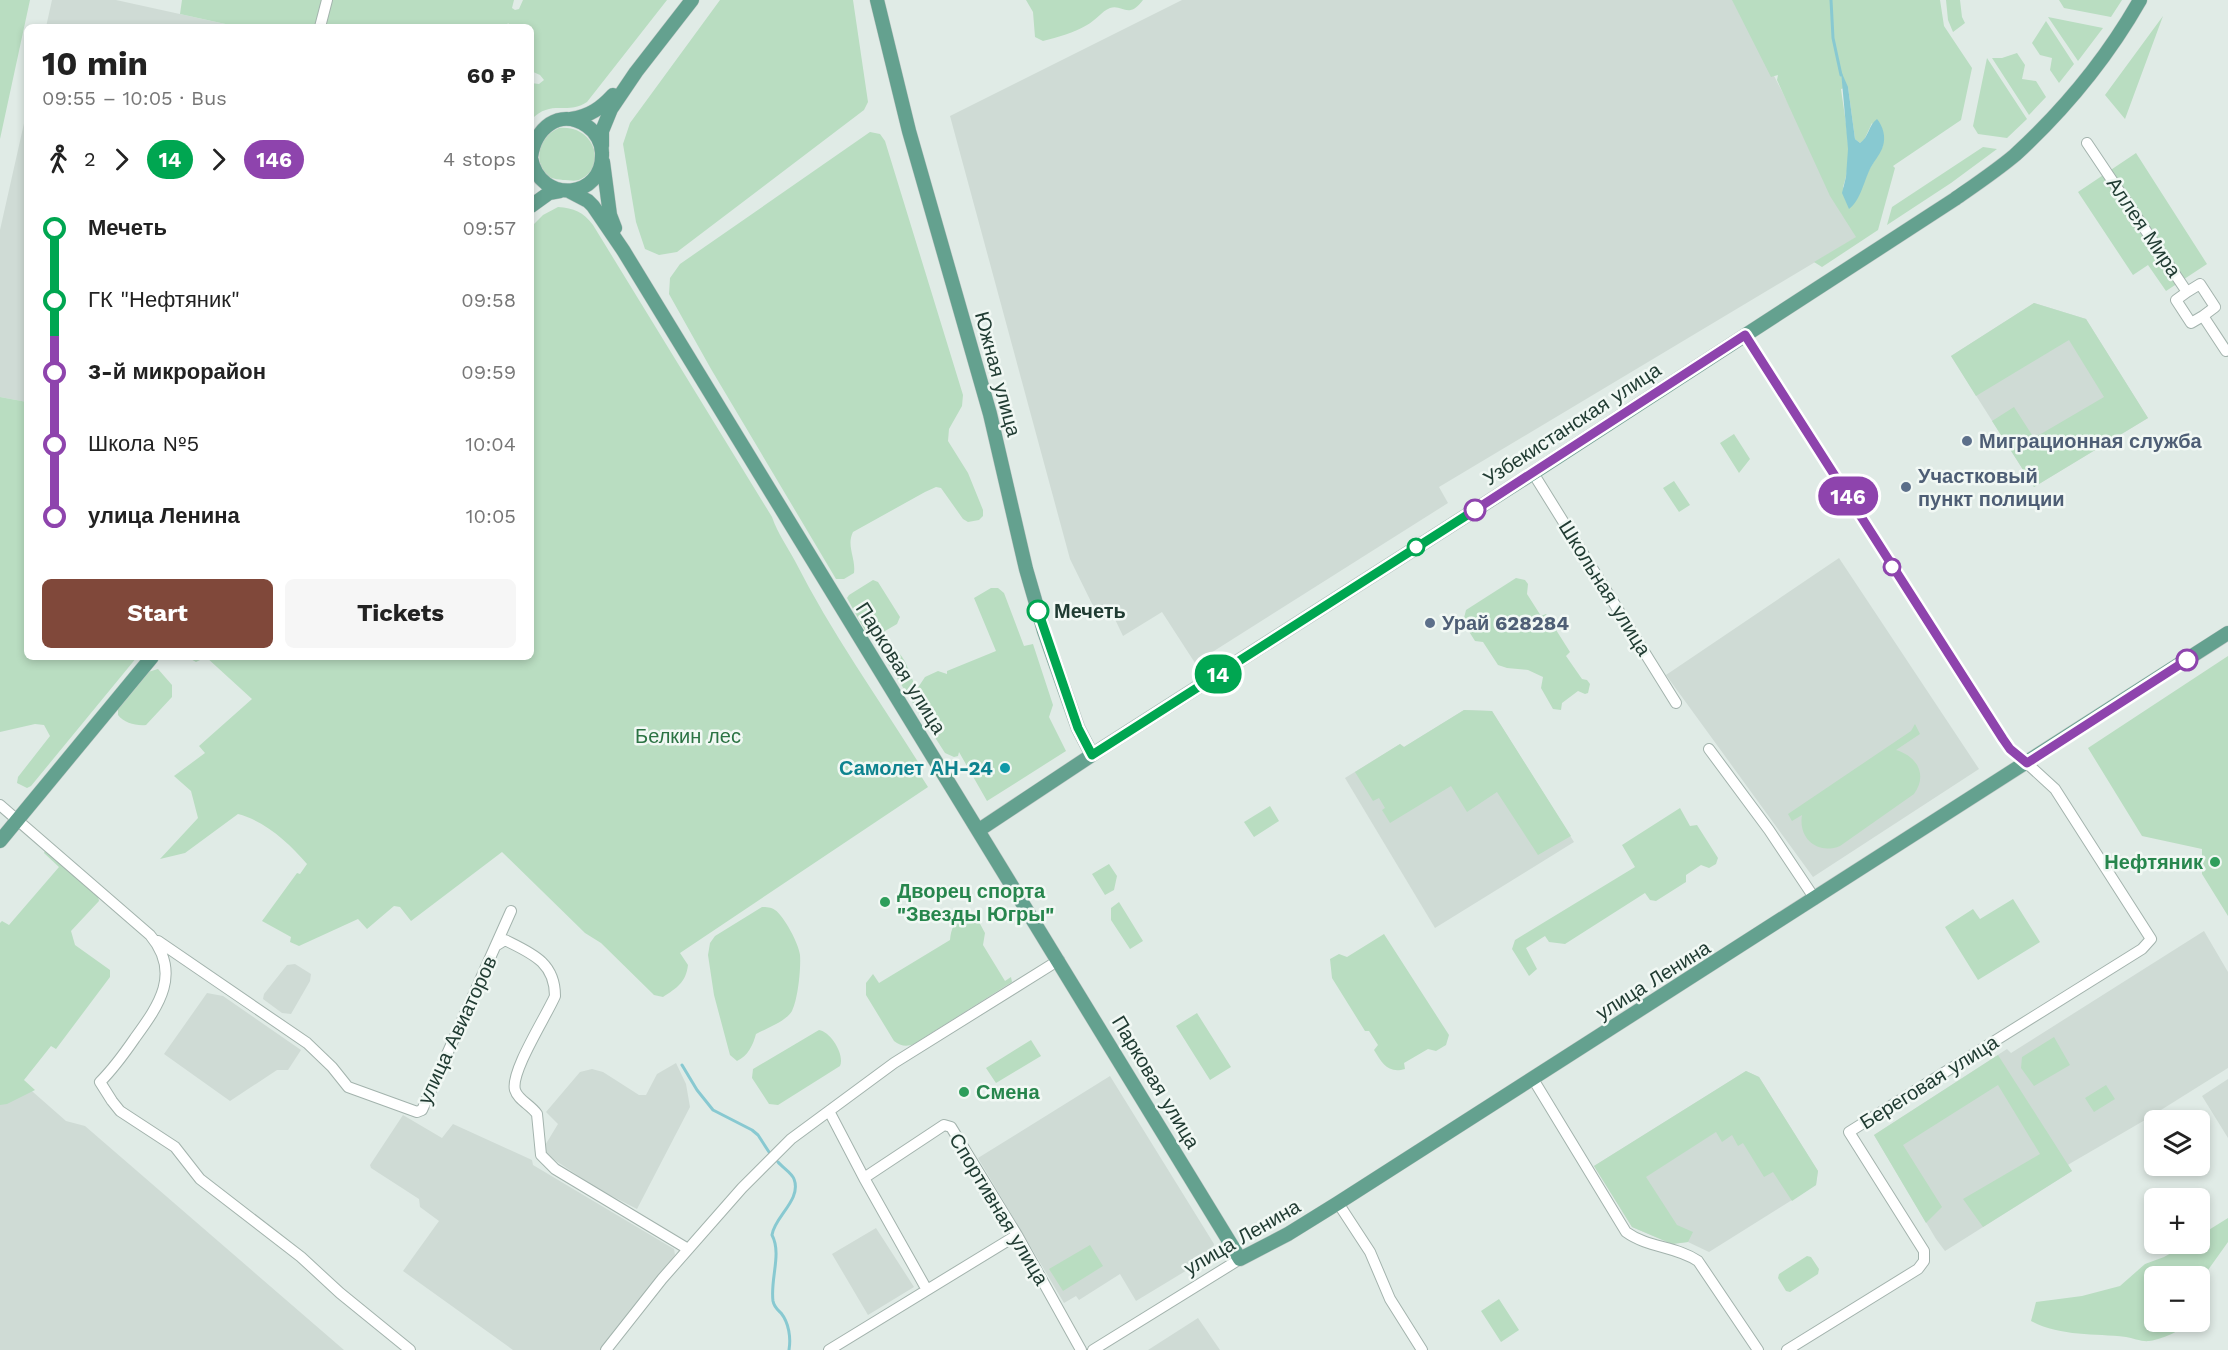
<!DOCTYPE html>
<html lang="en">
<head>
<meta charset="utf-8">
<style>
  :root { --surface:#fff; --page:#f6f6f6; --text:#222; --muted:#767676; --accent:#80483a }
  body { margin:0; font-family:"Work Sans",sans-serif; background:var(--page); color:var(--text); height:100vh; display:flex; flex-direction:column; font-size:22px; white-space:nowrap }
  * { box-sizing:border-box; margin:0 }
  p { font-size:20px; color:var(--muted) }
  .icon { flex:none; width:33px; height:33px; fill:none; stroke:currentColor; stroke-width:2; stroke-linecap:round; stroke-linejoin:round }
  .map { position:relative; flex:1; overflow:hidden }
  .details { position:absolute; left:24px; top:24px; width:510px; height:636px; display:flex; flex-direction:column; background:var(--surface); border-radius:9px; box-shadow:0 3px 9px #0003 }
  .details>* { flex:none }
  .badge { padding:0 12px; border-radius:20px; font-size:21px; line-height:39px }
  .tools { position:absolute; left:2144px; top:1110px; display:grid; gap:12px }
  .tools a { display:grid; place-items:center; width:66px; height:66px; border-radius:9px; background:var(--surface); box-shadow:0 3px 9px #0003; font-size:30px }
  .map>.badge { position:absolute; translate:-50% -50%; box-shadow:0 0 0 3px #fff }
  .legs { display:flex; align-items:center; gap:9px; height:66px; padding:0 18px; font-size:20px }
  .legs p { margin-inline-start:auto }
  .head { display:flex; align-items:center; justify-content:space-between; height:102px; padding:0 18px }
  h1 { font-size:33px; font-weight:700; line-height:45px }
  .primary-button { display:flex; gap:12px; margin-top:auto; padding:12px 18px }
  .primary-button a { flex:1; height:69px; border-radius:9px; background:var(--accent); color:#fff; font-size:24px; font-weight:700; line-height:69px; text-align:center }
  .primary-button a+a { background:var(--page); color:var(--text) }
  ul { padding:0 18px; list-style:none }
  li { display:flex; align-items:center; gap:21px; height:72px; font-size:22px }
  li i { display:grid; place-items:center; width:9px; height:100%; margin:0 8px; background:currentColor }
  li i::after { content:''; width:15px; height:15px; margin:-8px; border:4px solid; border-radius:50%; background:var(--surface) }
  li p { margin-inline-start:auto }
  li:first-child i { background:linear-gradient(#0000 50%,currentColor 0) }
  li:last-child i { background:linear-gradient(currentColor 50%,#0000 0) }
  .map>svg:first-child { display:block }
</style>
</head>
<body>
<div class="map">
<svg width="2228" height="1350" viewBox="0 0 2228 1350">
  <rect width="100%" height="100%" fill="#e0ebe6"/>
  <path fill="#cfdbd5" d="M52 0H116L239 27H46Z
    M1182 0H1735L1857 237 1439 487 1448 503 1195 663 1162 612 1123 636 1112 613 1099 618 1070 559 950 116Z
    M27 110V402L0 397V230Z
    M2034 303 2086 319 2148 418 2034 487 1951 356Z
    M1839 558 1979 769 1813 877 1666 675Z
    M1464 710 1492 711 1574 842 1435 928 1345 778 1400 744 1404 747Z
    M2204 931 2228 972V1068L2145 1120 2071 1163 2068 1165 2072 1171 1945 1251 1936 1239 1874 1135 2007 1049 2011 1053Z
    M295 964 311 974 310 981 291 1014 282 1013 263 999 264 994 287 965Z
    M207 993 223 996 301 1050 288 1070H277L230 1101 164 1054Z
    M0 1063 66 1121 85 1126 344 1350H0Z
    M676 1063 686 1084 690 1107 637 1209 598 1189 544 1153V1147L558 1124 546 1112 580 1072 592 1069 603 1072 639 1095H646L657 1074Z
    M1746 1071 1759 1077 1818 1171 1816 1185 1709 1252 1688 1242 1672 1244 1632 1227 1594 1166Z
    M1110 1076 1214 1244 1212 1255 1136 1301 1120 1274 1079 1300 1076 1296 1064 1303 978 1158Z
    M2228 1079V1138L2202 1096Z
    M403 1115 442 1138 453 1124 532 1160 533 1165 674 1249 675 1255 600 1350H513L403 1271 439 1221 420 1207 419 1199 371 1168 370 1165Z
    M876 1228 914 1287 868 1315 832 1254Z
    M1198 1318 1220 1350H1148Z"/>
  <path fill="#b9ddc1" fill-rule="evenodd" d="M0 0H30L0 139Z
    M182 0H514L512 8 515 10 519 9 523 0H667L587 102C566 116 552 98 531 120V83L539 84 544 80 540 75 531 71V27H511L508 23 506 27H239L180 14Z
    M720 0H853L868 102 864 110 677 252 659 255 645 249 636 222 623 144 630 123Z
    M1026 0H1143C1128 20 1123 4 1110 8 1102 11 1095 21 1087 25 1074 33 1058 37 1043 41L1035 37 1033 12Z
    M1732 0H1940L1944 26 1972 68 1961 120 1893 166 1895 168 1878 230 1822 267 1814 262 1856 237 1830 196 1777 80 1778 75 1771 77ZM1848 87 1855 139 1860 143 1864 140 1872 123 1883 146 1869 170 1856 200 1843 187C1854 157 1845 120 1841 89Z
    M1946 0H1960L1962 17 1965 23 1953 32 1948 20Z
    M2059 0H2122L2111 17 2064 8Z
    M2163 16 2125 119 2105 95Z
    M2048 17 2103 28 2078 61Z
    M2046 21 2074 64 2059 83 2050 70 2052 58 2040 55 2032 43Z
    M2017 53 2025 65 2022 79 2036 81 2046 97 2029 115 1992 58H2002Z
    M1987 58 2027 119 2007 138 1978 134 1973 126Z
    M559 128C594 124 608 166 581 179 576 182 569 180 563 180 554 179 547 178 543 170 534 154 542 135 559 128Z
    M870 132 880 134 885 141 963 395 962 406 949 429 948 441 968 473 983 510V516L979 520 968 522 963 519 941 488 936 487 925 492 853 532C846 546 856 558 854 573L844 579H836L711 369 669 294 670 278 680 264Z
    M1983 147 1997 149 1951 183 1887 225 1892 207Z
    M2136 153 2207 264 2166 291 2148 265 2133 275 2078 192Z
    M558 207C574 208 583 212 593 225L772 517C778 534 787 546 795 561 831 632 878 698 920 765L921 776 928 787 680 953 688 965C686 982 677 988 663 997L654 995 601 943 585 933 502 852 411 921 400 907 394 906 367 929 358 919 299 946 290 942 291 937 262 921 297 873 300 874 307 864C289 843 265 821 238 814L185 853 160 859 198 818 191 791 174 776 205 753 199 746 252 699 206 657 196 662 187 657H531V227L543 215Z
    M2034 303 2086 319 2148 418 2034 487 1992 421 2014 407 2034 438 2104 397 2069 340 1976 396 1951 356Z
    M0 397 27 402V657H137L31 786 27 788 17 783 18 777 50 736 44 725 35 724 0 732Z
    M1734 434 1750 459 1739 473 1720 443Z
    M1674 481 1690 505 1679 512 1663 488Z
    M1516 578 1525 580 1528 584 1527 594 1541 616 1546 614 1570 652 1566 656 1582 679 1587 680 1590 684 1588 693 1585 694 1578 691 1562 703 1561 710 1553 709 1541 688 1543 677 1528 670 1507 668 1498 665 1483 642 1475 641 1463 622 1466 610Z
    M873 580 878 582 900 617 897 624 873 638 868 636 847 598 849 595Z
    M991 588H998L1004 593 1024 646 1033 644 1053 705 1049 717 1066 751 987 801 959 752 958 756 954 757 945 753 888 664 887 657 890 651 898 652C908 662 910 677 917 689L925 677 938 671 947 674V671L996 651 974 598Z
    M2228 656V916L2202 874V849L2142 836 2088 748Z
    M158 669 172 685V697L146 725C136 726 124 723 118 715V708L148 672Z
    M1464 710 1492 711 1571 836 1538 855 1497 792 1467 812 1451 786 1390 823 1382 810 1385 808 1379 798 1373 801 1355 772 1400 744 1404 747Z
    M1915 724 1920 734 1896 750C1917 756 1928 775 1914 794L1840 846C1818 855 1798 839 1802 815L1792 821 1788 814 1911 731Z
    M1270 806 1279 821 1254 837 1244 822Z
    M1680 808 1690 826 1697 825 1718 858 1716 864 1709 868 1701 865 1686 875V882L1656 901 1650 900 1645 893 1565 944 1549 942 1545 936 1526 948 1537 969 1529 976 1512 949 1515 940 1635 867 1622 845Z
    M46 849 97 892 99 901 71 931 75 945 110 970V977L56 1049 51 1046 24 1080 35 1090 7 1104 0 1105V923L2 921 9 925 59 867 44 853Z
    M1109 864 1117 876 1114 890 1105 895 1092 874Z
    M2013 899 2040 942 1978 980 1945 927 1973 909 1980 919Z
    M1119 902 1143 941 1130 949 1111 920V908Z
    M762 907C766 907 771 907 775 910 784 916 799 944 800 955 801 969 798 999 792 1011 785 1022 767 1028 756 1034 753 1045 748 1056 737 1061L730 1055 714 995 708 955 710 943 715 936Z
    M966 918 979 922 985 933 983 945 1005 981 1011 977 1012 982 914 1044C907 1047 900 1046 894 1041L866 995V983L873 974 879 983 950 940C951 929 954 920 966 918Z
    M1384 934 1449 1035 1446 1045 1436 1051 1428 1049 1404 1063 1405 1069C1388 1074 1382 1063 1374 1050L1378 1045 1369 1031H1365L1332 978 1330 959 1339 954 1347 957Z
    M1197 1013 1231 1067 1210 1080 1176 1026Z
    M819 1030C831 1032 845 1055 840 1066L778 1105 769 1104 752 1078 753 1069Z
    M2054 1037 2070 1065 2034 1086 2021 1068 2022 1057Z
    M1031 1040 1041 1056 996 1083 986 1068Z
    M1998 1055 2072 1171 1983 1227 1963 1199 2040 1154 1998 1085 1903 1145 1942 1207 1926 1223 1874 1135Z
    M1746 1071 1759 1077 1818 1171 1816 1185 1792 1201 1773 1172 1764 1177 1743 1143 1738 1146 1732 1135 1722 1142 1716 1132 1646 1177 1677 1225 1693 1232 1688 1242 1672 1244 1632 1227 1594 1166Z
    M2106 1085 2115 1099 2094 1112 2085 1098Z
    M2228 1218V1242L2208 1270 2199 1299V1276H2154V1322H2190C2183 1330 2160 1340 2149 1341 2142 1342 2133 1338 2126 1337 2094 1333 2061 1337 2031 1321L2036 1302 2082 1296 2120 1286 2145 1264 2164 1257 2187 1244H2199V1236Z
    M1090 1245 1103 1266 1063 1291 1049 1269Z
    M1807 1256 1811 1257 1819 1269 1818 1274 1790 1292 1786 1291 1778 1278 1779 1274Z
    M1499 1299 1519 1330 1501 1342 1481 1311Z"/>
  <path fill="#88c9d1" d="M1841 71 1848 87 1855 139 1860 143C1869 137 1868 126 1877 119 1883 126 1886 137 1883 146 1881 153 1875 160 1871 167 1864 180 1861 200 1849 209L1842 193 1846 177 1848 149Z"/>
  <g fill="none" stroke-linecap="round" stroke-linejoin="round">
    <path stroke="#88c9d1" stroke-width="3" d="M1831 0 1833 38 1841 75
      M682 1065 697 1090 713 1110 752 1130 758 1135 769 1152
      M778 1162C782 1167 792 1173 794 1179 802 1200 774 1217 772 1235 782 1254 770 1279 773 1301 774 1307 777 1309 781 1313 789 1323 791 1338 789 1350"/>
    <defs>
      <path id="minor" d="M320 27 327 0
        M2087 143 2187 292 2176 300 2191 323 2203 316 2226 351
        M2187 292 2200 284 2215 307 2203 316
        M1745 335 2007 745 2055 789 2151 939 2142 949 1849 1132 1924 1251V1261L1918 1269 1787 1350
        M1533 473 1676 703
        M1709 749 1769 830 1815 899
        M0 805 150 935C182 973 159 1005 135 1038 124 1054 113 1069 100 1082L112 1101 120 1111 175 1147 200 1179 301 1257 340 1293 410 1350
        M158 941 307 1043 332 1067 348 1087 417 1112 422 1110 511 911
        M497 945 505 940C531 953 555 962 555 996 547 1015 510 1072 515 1090 518 1100 531 1105 537 1114L541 1155 555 1169 688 1249
        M1533 1079 1626 1232C1648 1248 1676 1246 1698 1261L1758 1350
        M829 1111 864 1178 927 1290
        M864 1178 944 1125 951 1127 1017 1235 1081 1350
        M1338 1203 1370 1252 1390 1299 1422 1350
        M606 1350 662 1279 742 1188 791 1139 894 1063 1059 960
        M829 1350 1017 1235
        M1093 1350 1240 1259"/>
      <path id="major" d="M877 0 909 131 990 414 1026 569 1044 631 1078 728 1092 755
        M571 119C590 116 601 108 613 95
        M602 146V131L611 109 636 72 692 0
        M531 157C535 129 559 107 587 126 596 132 602 143 602 153 604 199 540 205 531 158
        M603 162 610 215 615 228
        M569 191 588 201 593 206 623 250 1240 1259 1288 1234 1338 1203 2228 633
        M531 206 549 193 560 191
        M979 830 1104 747 1533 473 1955 199C1975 185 1996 171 2015 155 2064 110 2107 58 2140 0
        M0 841 152 657"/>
    </defs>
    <use href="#minor" stroke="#a3b3ad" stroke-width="12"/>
    <use href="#major" stroke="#c1c8c6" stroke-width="15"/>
    <use href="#minor" stroke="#fff" stroke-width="10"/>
    <use href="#major" stroke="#64a18f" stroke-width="14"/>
  </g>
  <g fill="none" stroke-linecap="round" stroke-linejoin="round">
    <defs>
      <path id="line-1" d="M1038 611 1078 728 1092 755 1475 510"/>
      <path id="line-2" d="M1475 510 1745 335 2003 739 2010 749 2027 763 2187 660"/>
    </defs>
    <use href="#line-1" stroke="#fff" stroke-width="14"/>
    <use href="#line-2" stroke="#fff" stroke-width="14"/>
    <use href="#line-1" stroke="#00a651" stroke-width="9"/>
    <use href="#line-2" stroke="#8e44ad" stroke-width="9"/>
  </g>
  <g fill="#5c6f8a" stroke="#f1f8f4" stroke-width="2">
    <circle cx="1967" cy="441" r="6"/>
    <circle cx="1906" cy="487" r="6"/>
    <circle cx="1430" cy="623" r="6"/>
  </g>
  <g fill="#fff" stroke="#8e44ad" stroke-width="3">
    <circle cx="1475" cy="510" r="10"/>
    <circle cx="1892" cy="567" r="8"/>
    <circle cx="2187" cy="660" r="10"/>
  </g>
  <g fill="#fff" stroke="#00a651" stroke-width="3">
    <circle cx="1416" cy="547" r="8"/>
    <circle cx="1038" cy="611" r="10"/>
  </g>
  <circle fill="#0f9aa8" stroke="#f1f8f4" stroke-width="2" cx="1005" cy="768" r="6"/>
  <g fill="#2e9e5b" stroke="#f1f8f4" stroke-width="2">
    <circle cx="2215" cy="862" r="6"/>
    <circle cx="885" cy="902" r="6"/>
    <circle cx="964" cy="1092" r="6"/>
  </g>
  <g text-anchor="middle" stroke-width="5" stroke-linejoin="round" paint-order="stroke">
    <g font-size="20" fill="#213c33" stroke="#f1f8f4">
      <text transform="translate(2144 227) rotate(56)" y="7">Аллея Мира</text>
      <text transform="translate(998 374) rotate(75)" y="7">Южная улица</text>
      <text transform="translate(1572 424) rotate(-33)" y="7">Узбекистанская улица</text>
      <text transform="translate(1605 588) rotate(58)" y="7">Школьная улица</text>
      <text transform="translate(901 668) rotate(58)" y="7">Парковая улица</text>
      <text transform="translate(1653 980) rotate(-32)" y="7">улица Ленина</text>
      <text transform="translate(457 1030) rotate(-65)" y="7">улица Авиаторов</text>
      <text transform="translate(1156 1082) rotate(59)" y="7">Парковая улица</text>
      <text transform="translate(1929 1082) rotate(-32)" y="7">Береговая улица</text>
      <text transform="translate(999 1209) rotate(59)" y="7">Спортивная улица</text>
      <text transform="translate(1242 1237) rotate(-30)" y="7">улица Ленина</text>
    </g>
    <g font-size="20" font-weight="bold" fill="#4e5e75" stroke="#f1f8f4" text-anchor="start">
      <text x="1979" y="448">Миграционная служба</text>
      <text x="1918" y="483">Участковый<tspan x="1918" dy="23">пункт полиции</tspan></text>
      <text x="1442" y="630">Урай 628284</text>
    </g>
    <g font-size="20" font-weight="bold" fill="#213c33" stroke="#f1f8f4" text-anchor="start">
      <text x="1054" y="618">Мечеть</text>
    </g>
    <g font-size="20" fill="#2b7343" stroke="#f1f8f4">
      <text x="688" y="743">Белкин лес</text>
    </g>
    <g font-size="20" font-weight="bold" fill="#0d838f" stroke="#f1f8f4" text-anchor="end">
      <text x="993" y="775">Самолет АН-24</text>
    </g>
    <g font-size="20" font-weight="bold" fill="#27864d" stroke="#f1f8f4" text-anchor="start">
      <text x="2203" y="869" text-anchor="end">Нефтяник</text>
      <text x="897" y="898">Дворец спорта<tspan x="897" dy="23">"Звезды Югры"</tspan></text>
      <text x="976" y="1099">Смена</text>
    </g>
  </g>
</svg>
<div class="tools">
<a><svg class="icon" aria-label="layers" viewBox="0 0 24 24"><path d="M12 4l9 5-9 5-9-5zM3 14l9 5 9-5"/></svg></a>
<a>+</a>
<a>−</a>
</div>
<b class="badge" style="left:1218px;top:674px;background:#00a651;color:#fff">14</b>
<b class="badge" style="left:1848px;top:496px;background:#8e44ad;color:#fff">146</b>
<section class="details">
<div class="head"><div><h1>10 min</h1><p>09:55 – 10:05 · Bus</p></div><b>60 ₽</b></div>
<div class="legs"><svg class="icon" aria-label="walk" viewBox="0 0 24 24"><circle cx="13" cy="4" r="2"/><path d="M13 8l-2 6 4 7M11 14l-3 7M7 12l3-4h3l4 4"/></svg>2<svg class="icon" aria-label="forward" viewBox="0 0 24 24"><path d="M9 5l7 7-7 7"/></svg><b class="badge" style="background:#00a651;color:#fff">14</b><svg class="icon" aria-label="forward" viewBox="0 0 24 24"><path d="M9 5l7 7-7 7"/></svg><b class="badge" style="background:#8e44ad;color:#fff">146</b><p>4 stops</p></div>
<ul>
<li><i style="color:#00a651"></i><b>Мечеть</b><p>09:57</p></li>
<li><i style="color:#00a651"></i><span>ГК &quot;Нефтяник&quot;</span><p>09:58</p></li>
<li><i style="color:#8e44ad"></i><b>3-й микрорайон</b><p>09:59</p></li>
<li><i style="color:#8e44ad"></i><span>Школа №5</span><p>10:04</p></li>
<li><i style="color:#8e44ad"></i><b>улица Ленина</b><p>10:05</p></li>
</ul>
<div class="primary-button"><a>Start</a><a>Tickets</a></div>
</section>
</div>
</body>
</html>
